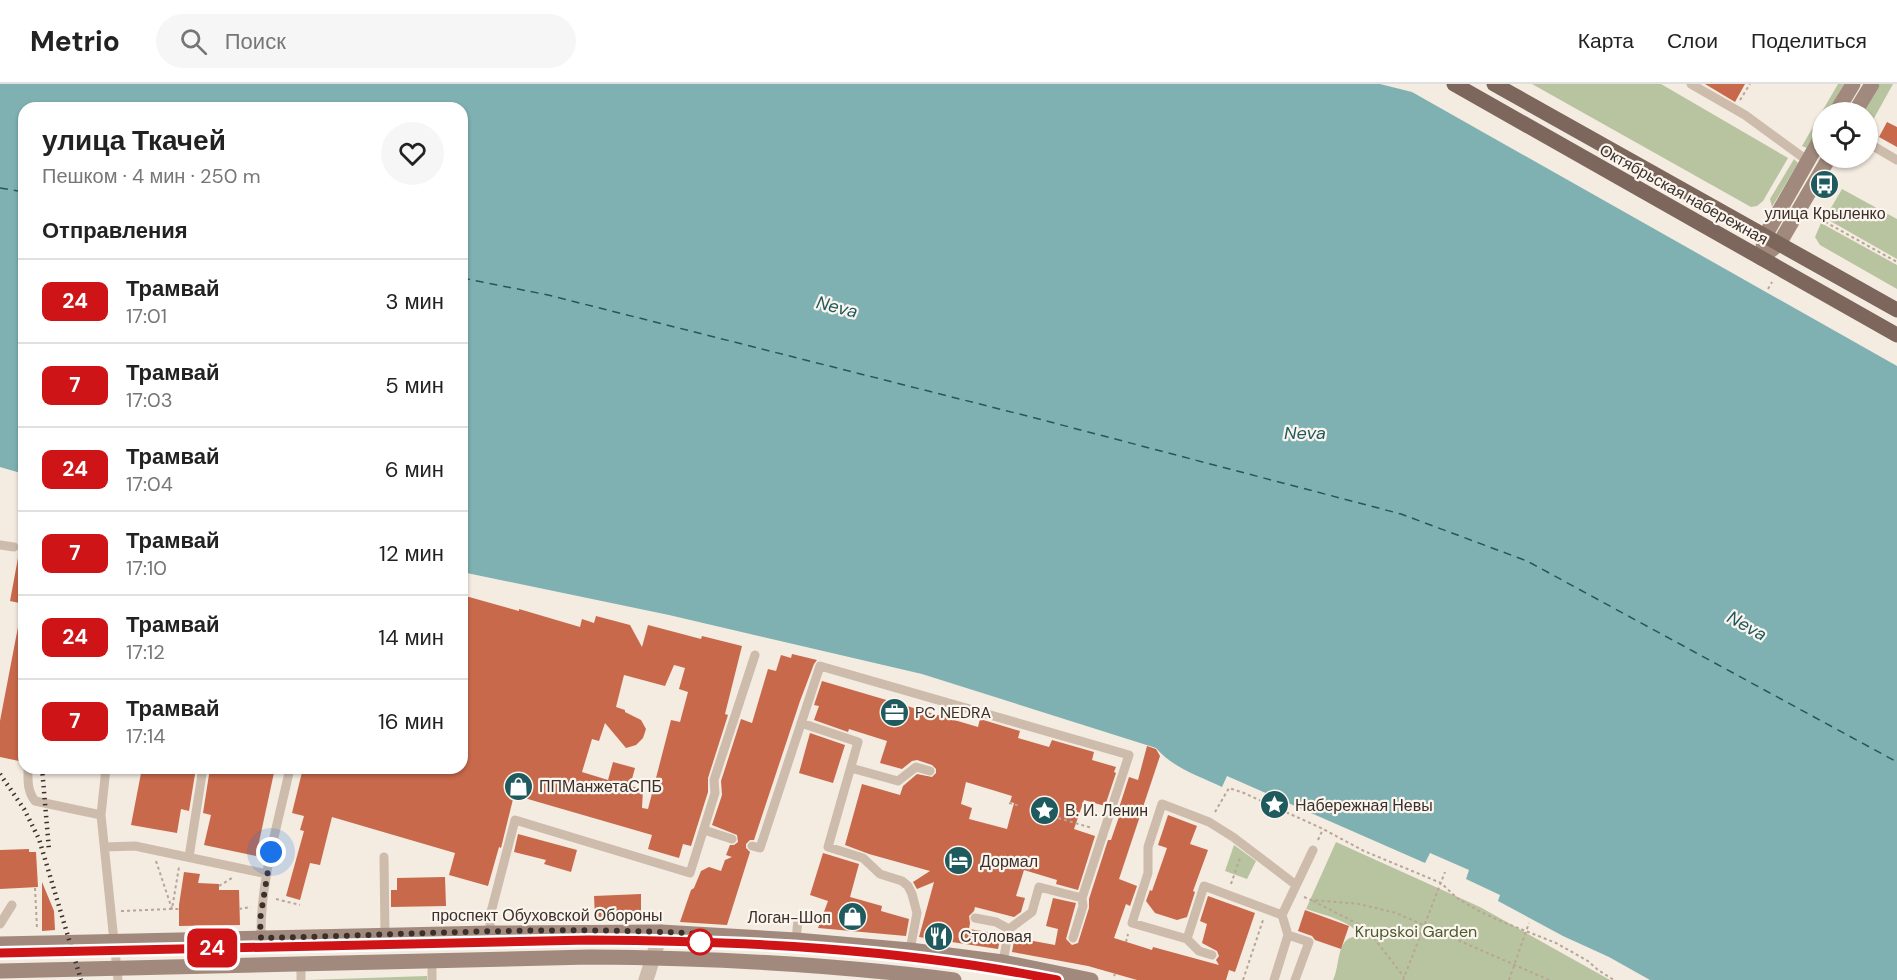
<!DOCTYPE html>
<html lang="ru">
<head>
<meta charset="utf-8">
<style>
  :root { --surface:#fff; --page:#f6f6f6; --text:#222; --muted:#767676; --line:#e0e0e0 }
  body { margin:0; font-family:"DM Sans",sans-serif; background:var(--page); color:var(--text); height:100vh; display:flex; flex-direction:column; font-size:22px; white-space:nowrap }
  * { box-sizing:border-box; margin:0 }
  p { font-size:20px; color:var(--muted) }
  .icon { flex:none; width:33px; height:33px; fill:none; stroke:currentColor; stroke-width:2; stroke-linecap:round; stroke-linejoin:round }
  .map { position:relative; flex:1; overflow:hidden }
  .drawer { position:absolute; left:18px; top:18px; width:450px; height:672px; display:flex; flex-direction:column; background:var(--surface); border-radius:18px; box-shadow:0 2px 4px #0004 }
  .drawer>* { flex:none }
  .badge { padding:0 12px; border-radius:9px; font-size:21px; line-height:39px }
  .tools { position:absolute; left:1812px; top:18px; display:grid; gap:12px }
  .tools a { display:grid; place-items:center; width:66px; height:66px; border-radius:50%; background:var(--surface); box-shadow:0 2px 4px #0004; font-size:30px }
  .you { position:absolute; width:30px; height:30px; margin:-15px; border:4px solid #fff; border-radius:50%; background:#1a73e8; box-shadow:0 0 0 9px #1a73e833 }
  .map>.badge { position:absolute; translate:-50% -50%; box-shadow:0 0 0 3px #fff }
  h2 { padding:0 24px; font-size:22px; line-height:54px }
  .round { display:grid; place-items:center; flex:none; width:63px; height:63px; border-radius:32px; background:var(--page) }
  .overview { display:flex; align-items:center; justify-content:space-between; height:102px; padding:0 24px }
  h1 { font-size:28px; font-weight:700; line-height:45px }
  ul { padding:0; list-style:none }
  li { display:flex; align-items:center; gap:18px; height:84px; padding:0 24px; border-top:2px solid var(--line) }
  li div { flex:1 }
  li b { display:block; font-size:22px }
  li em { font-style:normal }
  li .badge { min-width:66px; font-weight:700; text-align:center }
  header { display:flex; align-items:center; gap:36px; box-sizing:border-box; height:84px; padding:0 30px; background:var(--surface); border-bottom:2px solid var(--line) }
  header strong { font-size:28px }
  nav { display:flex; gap:33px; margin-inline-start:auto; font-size:21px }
  .search { width:420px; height:54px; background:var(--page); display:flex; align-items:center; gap:15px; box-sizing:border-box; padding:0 21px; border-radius:33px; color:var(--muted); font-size:22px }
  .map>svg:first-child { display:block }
</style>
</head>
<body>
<header>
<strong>Metrio</strong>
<div class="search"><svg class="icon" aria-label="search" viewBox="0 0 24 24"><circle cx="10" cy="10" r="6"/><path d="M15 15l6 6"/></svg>Поиск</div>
<nav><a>Карта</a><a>Слои</a><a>Поделиться</a></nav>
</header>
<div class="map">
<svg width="1897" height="896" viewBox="0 0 1897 896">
  <rect width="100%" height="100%" fill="#f4ebe1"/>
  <path fill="#b8c4a0" d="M1532 0H1661L1788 74 1763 117 1757 122 1751 123Z
    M1838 0H1844L1828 28H1822V37L1807 64 1802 62Z
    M1880 0H1893L1868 45V28H1863Z
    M1794 75 1798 79 1772 123 1770 115Z
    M1842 105 1897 135V175L1825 134Z
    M1821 139 1897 181V205L1820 161 1815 153Z
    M1336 758 1480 823 1610 896H1333C1341 881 1335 850 1360 853 1355 838 1321 830 1306 825Z
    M1234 761 1256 777 1247 795 1225 787Z
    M427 892V896H307Z"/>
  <path fill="#7fb0b2" d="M0 0H1380L1412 8 1897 282V896H1650L1609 873 1563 852 1498 817 1500 811 1466 795 1469 786 1430 769 1425 779 1227 692 1222 703C1199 692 1173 684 1156 664L922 590 669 531 462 488V24H24V390L0 383Z"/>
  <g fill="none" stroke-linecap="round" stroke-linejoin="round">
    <path stroke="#1f5a5e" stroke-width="1.5" stroke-dasharray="8 6" stroke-linecap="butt" d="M0 104 24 108
      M462 194 548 211 1035 334 1401 430 1527 477 1897 678"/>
  </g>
  <path fill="#c8694b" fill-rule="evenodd" d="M1705 0H1745L1735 18Z
    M1887 38 1897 43V63L1879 53Z
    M18 474 24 475V520L10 517Z
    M462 511 519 527V525L580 543 582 535 594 539 596 532 630 541 642 563 648 541 701 555 702 552 742 562 725 630 728 631 708 694V708L691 762 683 760 679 774 648 765 652 751 514 711 501 764 499 763 488 802 449 791 455 769 332 733 320 781 310 779 300 816 286 812 304 747 300 746 304 732 292 729 303 684H462ZM674 581 685 584 679 605 688 608 680 638 671 636 648 725 642 724 643 705 630 702 635 684 613 678 608 696 582 688 592 655 599 657 605 639 626 664 636 661 643 654 646 645 641 636 625 628V626L616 623 624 591 665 602Z
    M18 543 24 544V651L19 677 0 673V637Z
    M792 570 817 576 814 580 800 617 754 756H750L746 760V764L750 768 727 841 680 838 691 806 694 804 701 787 709 783 721 787 725 776 732 773 726 771 730 761H734L738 758 737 751 712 741 722 711 721 697 741 635 752 639 768 585 776 587 781 571 791 574Z
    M822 597 978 643 980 635 1020 647 1018 654 1049 663 1052 656 1094 668 1092 676 1116 683 1114 688 1116 689 1105 722 1084 716 1074 745 1095 752 1078 806 1056 800 1057 796 1024 786 1016 812 1025 814 1021 828 1014 833 975 823 974 827 969 832 970 839 969 845 994 849 993 854 1000 855 998 865 919 853 934 798 917 805 913 798 930 787 869 770 845 761 862 700 900 711 903 702 917 690 932 693 936 689V685L932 681 917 676 912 677 902 685 880 679 887 657 849 645 848 648 814 636 819 622 814 621ZM966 698 1012 712 1010 718 1014 719 1007 745 969 735 972 724 961 720Z
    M810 649 845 661 833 699 799 689Z
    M1147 662 1156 665 1160 672 1119 795 1137 802 1130 822 1126 820 1114 854 1152 866 1153 863 1219 881 1216 876 1219 872 1217 867 1202 859 1207 840 1200 837 1208 812 1255 829 1235 888 1229 886 1226 896H1137L1088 882 1012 868 1014 857 1016 858 1017 854 1055 861 1058 845 1046 842 1053 814 1076 819 1066 855 1072 861 1078 859 1089 824V815L1108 756H1111L1121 727H1118L1129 693 1138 696Z
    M142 684H196L189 727 181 725 177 749 131 741Z
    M210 684H275L256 772 204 761 211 731 203 729Z
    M1168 731 1197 742 1190 760 1208 766 1193 807 1195 808 1187 833 1177 836 1155 829 1146 817 1150 806 1152 807 1167 764 1158 761Z
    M518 750 577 766 571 788 544 780 546 776 514 768Z
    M29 765V768H36L38 803 0 805V766Z
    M823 769 859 780 850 813 882 822 881 827 909 835 906 852 818 844 828 817 810 811Z
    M184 788 200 790 198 799 219 800V806H239L240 841 179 842V821Z
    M445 793 446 822 391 823V806H397V794Z
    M42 798 54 827 55 846 42 847Z
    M641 810V832L595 833 594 812Z
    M1305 826 1349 842 1341 865 1315 856 1312 852 1298 847Z"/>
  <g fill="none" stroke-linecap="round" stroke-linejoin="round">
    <path stroke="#b9a596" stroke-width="2" stroke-dasharray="3 3" stroke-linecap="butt" d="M1740 16 1750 0
      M1820 135 1897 178
      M1768 205 1772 198
      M1009 719 1020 722
      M1215 728 1229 704 1244 709 1323 745 1364 767 1441 799 1457 814 1477 826 1498 836 1556 859 1588 877 1598 886 1614 896
      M1041 729 1092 744
      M1318 756 1323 745
      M156 777 172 825H179
      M1231 800 1240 774
      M219 802 232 794
      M35 804 37 844
      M1304 813 1311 816 1359 820 1396 829 1549 896
      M276 815 300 821
      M1313 817 1362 842 1370 849 1404 893
      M239 825 251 823
      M121 827 172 825 179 783
      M1126 858 1128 850
      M1114 892 1115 890
      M1243 896 1263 836
      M1403 896 1445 788
      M1509 896 1529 839"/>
    <path stroke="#cdbbac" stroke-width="9" d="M1691 0 1745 31 1808 77
      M1868 59 1897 76
      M0 461 14 463
      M801 639 858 658 828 763 863 774 880 790 902 797 908 802 912 810 917 829 910 866
      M28 684C28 696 27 707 35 717L101 731
      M106 684 101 731 118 896
      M851 684 898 697 916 683 930 687
      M704 746 732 755
      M752 762 760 764 820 582 1129 671 1082 814 1039 803 1032 828 1009 845 1003 878
      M105 763 135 762 267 790
      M189 773 203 684
      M384 773 385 851
      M1282 831 1313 766
      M975 834 996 838 1009 845
      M0 840 12 821
      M490 849V832L515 736 690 789 715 709 714 696 755 571
      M1288 851 1309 858 1295 896
      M261 854C260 797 278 740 290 684
      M1073 854 1083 822 1082 814
      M1187 855 1132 839 1148 789V763L1162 720 1209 738 1233 753 1296 801
      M796 856 798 836
      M1212 871 1199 867 1187 855 1204 802 1282 831 1288 851 1274 896
      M301 896V880
      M432 896V876"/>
    <path stroke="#cdbbac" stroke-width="15" d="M646 896 661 848"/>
    <path stroke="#a18a7d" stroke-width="15" d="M1836 28 1853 0
      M1855 28 1872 0
      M1770 167 1779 160 1829 74
      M1761 174 1765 152 1822 52
      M0 860 490 849 661 848 796 856 910 866 1003 878 1091 896
      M0 887 590 873C712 874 833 880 954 896"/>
    <path stroke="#7d675c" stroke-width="15" d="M1454 0 1897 251
      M1494 0 1897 226"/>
    <path stroke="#3b302b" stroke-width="1.5" d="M0 869 589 856C746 856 903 866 1057 896"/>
    <path stroke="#3b302b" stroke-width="4.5" stroke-dasharray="1.5 4.5" stroke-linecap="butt" d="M42 684 49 766
      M0 690 24 725 39 755 81 896"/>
  </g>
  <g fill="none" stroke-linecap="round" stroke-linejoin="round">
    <defs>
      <path id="line" d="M0 869 589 856C746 857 904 865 1057 896"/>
    </defs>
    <use href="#line" stroke="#fff" stroke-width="14"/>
    <use href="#line" stroke="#ce1417" stroke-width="9"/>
    <path stroke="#3b302b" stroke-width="6" stroke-dasharray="0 10.8" d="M271 768 260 836 261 854C407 851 555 841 702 850L700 858"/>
  </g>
  <defs>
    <symbol id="bus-disc" viewBox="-11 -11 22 22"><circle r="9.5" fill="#1f5a5e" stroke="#fbf5ee"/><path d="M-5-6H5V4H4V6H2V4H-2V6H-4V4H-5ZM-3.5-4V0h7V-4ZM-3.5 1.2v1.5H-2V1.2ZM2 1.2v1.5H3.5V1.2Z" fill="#fff"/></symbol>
    <symbol id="office-disc" viewBox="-11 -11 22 22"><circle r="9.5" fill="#1f5a5e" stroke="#fbf5ee"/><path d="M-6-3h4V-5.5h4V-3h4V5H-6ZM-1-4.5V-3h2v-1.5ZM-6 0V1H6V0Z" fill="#fff"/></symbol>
    <symbol id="shop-disc" viewBox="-11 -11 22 22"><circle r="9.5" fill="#1f5a5e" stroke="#fbf5ee"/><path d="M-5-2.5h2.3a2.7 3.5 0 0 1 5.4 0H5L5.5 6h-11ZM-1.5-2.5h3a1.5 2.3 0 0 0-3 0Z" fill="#fff"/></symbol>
    <symbol id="sight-disc" viewBox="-11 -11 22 22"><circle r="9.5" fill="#1f5a5e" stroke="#fbf5ee"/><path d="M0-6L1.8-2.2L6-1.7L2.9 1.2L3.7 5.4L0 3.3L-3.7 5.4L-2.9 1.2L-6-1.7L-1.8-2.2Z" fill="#fff"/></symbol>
    <symbol id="hotel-disc" viewBox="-11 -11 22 22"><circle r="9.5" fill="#1f5a5e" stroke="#fbf5ee"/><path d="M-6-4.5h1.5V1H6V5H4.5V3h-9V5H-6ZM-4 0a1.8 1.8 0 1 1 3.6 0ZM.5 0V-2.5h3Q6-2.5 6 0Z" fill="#fff"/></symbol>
    <symbol id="restaurant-disc" viewBox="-11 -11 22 22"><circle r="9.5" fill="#1f5a5e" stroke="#fbf5ee"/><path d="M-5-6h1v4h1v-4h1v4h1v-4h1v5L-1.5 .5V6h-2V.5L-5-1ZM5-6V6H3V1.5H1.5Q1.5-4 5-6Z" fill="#fff"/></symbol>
  </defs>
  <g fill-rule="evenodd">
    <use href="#bus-disc" x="1808" y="84" width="33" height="33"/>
    <use href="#office-disc" x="878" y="612" width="33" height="33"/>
    <use href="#shop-disc" x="502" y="686" width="33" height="33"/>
    <use href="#sight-disc" x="1258" y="704" width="33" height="33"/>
    <use href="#sight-disc" x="1028" y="710" width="33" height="33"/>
    <use href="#hotel-disc" x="942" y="760" width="33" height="33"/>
    <use href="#shop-disc" x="836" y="816" width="33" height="33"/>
    <use href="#restaurant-disc" x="922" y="836" width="33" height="33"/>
  </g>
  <circle fill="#fff" stroke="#ce1417" stroke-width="3" cx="700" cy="858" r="12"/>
  <g text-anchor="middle" stroke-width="4.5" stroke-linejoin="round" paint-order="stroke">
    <g font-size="16" fill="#3b302b" stroke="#fbf5ee">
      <text transform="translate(1684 110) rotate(29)" y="6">Октябрьская набережная</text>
      <text x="547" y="837">проспект Обуховской Обороны</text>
    </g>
    <g font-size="16" fill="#3b302b" stroke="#fbf5ee" text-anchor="start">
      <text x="1825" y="135" text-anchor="middle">улица Крыленко</text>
      <text x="915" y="634">PC NEDRA</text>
      <text x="539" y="708">ППМанжетаСПБ</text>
      <text x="1295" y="727">Набережная Невы</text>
      <text x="1065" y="732">В. И. Ленин</text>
      <text x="980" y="783">Дормал</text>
      <text x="831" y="839" text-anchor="end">Логан-Шоп</text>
      <text x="960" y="858">Столовая</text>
    </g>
    <g font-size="16" fill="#4a5a2e" stroke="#fbf5ee">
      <text x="1416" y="853">Krupskoi Garden</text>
    </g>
    <g font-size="18" font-style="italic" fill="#1f5a5e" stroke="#fbf5ee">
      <text transform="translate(837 223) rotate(14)" y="6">Neva</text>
      <text x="1305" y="355">Neva</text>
      <text transform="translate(1747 542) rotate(29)" y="6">Neva</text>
    </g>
  </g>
</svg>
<div class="tools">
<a><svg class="icon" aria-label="locate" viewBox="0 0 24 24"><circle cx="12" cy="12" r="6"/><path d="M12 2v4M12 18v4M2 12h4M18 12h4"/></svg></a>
</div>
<div class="you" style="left:271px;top:768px"></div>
<b class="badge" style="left:212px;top:864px;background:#ce1417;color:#fff">24</b>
<section class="drawer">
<div class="overview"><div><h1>улица Ткачей</h1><p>Пешком · 4 мин · 250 m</p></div><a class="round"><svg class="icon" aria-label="heart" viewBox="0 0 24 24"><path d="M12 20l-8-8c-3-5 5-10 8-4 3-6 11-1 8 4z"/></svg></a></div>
<h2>Отправления</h2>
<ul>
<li><span class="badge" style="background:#ce1417;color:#fff">24</span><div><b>Трамвай</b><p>17:01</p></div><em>3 мин</em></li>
<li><span class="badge" style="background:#ce1417;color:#fff">7</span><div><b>Трамвай</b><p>17:03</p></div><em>5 мин</em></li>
<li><span class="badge" style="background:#ce1417;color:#fff">24</span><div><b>Трамвай</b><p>17:04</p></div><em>6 мин</em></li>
<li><span class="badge" style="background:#ce1417;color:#fff">7</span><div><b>Трамвай</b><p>17:10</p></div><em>12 мин</em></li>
<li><span class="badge" style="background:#ce1417;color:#fff">24</span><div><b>Трамвай</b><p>17:12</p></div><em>14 мин</em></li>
<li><span class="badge" style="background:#ce1417;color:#fff">7</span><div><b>Трамвай</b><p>17:14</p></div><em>16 мин</em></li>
</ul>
</section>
</div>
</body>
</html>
